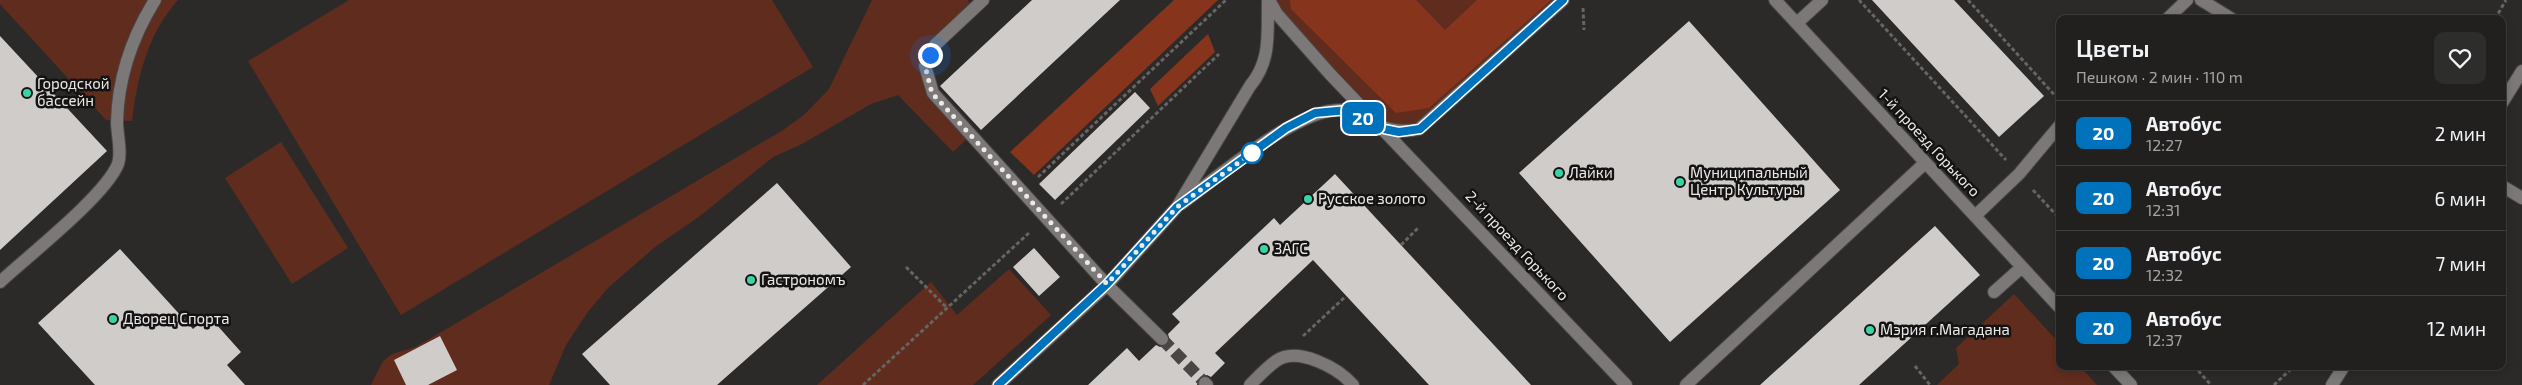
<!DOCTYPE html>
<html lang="ru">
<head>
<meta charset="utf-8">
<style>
  :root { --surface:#21201f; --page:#2d2d2c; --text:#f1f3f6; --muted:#a2a3a4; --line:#3e3e3d }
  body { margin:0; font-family:"Exo 2",sans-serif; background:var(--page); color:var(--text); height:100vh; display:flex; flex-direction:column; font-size:19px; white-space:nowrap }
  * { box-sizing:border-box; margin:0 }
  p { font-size:16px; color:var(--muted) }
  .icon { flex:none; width:28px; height:28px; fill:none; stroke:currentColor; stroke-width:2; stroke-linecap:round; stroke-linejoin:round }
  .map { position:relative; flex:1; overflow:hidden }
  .side { position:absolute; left:2056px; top:15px; width:450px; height:355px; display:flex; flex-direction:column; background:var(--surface); border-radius:10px; box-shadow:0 2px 8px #0003,0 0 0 1px var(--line) }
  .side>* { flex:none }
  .badge { padding:0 10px; border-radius:8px; font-size:18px; line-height:32px }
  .you { position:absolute; width:25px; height:25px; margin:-12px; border:4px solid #fff; border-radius:50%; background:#1a73e8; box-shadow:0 0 0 8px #1a73e833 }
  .map>.badge { position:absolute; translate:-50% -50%; box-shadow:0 0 0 2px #fff }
  .round { display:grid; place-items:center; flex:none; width:52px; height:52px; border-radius:10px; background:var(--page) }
  .overview { display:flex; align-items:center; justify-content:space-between; height:85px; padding:0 20px }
  h1 { font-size:24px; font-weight:600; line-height:38px }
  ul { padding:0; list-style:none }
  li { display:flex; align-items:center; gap:15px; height:65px; padding:0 20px; border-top:1px solid var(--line) }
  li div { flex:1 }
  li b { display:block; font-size:19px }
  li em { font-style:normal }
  li .badge { min-width:55px; font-weight:700; text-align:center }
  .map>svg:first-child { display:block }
</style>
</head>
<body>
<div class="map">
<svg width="2522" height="385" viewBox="0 0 2522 385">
  <rect width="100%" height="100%" fill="#2c2a29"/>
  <path fill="#602c1e" d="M0 0H178C148 33 137 78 132 121L106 120 0 4Z
    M349 0H772L813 67 401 315 248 61Z
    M872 0H968L972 10 925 66 933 93 971 135 953 152 898 95 871 104 802 144 773 157 700 216 655 247 608 288 587 313 566 345 549 385H371L383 361 392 354 415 347 438 334 783 130 804 115 829 89Z
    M1269 0H1563L1429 122 1384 129Z
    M281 142 348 248 292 284 225 178Z
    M1009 269 1051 315 973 385H817L931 282 957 315Z
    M2014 294 2060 344V366H2080L2097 385H1937L1959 364 1956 348Z"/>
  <path fill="#87341d" d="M1174 0H1218L1034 175 1010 152Z
    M1290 0H1416L1445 30 1477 0H1551L1429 108 1396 113 1291 9Z
    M1208 34 1215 52 1158 106 1150 89Z"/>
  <path fill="#cfccca" d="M1032 0H1120L981 130 940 86Z
    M1872 0H1954L2044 96 1999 137Z
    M1689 21 1840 190 1670 342 1519 173Z
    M0 36 107 151 0 250Z
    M1135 92 1150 108 1055 200 1039 184Z
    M1335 174 1531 385H1429L1313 260 1215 353 1225 363 1211 377 1207 375 1200 377 1197 385H1088L1127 348 1139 361 1156 345 1160 347 1167 345 1170 341 1168 334 1180 322 1172 314 1274 218 1280 225Z
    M777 183 851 267 717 385H610L582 354Z
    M1935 226 1980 275 1859 385H1760Z
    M1034 248 1060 277 1039 296 1013 267Z
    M120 249 193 329 208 315 241 352 227 365 245 385H95L38 323Z
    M440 336 457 370 428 385H406L394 360Z"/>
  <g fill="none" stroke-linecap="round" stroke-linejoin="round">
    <path stroke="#494746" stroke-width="12" stroke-dasharray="12 6" stroke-linecap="butt" d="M1162 339 1205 383"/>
    <defs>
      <path id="minor" d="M983 0 935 45 925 66 933 93 1107 285 1162 339
        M1269 0 1277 14 1330 74 1626 385
        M1775 0 2060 308
        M2201 0 2232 19
        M2167 19 2187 0
        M1797 23 1822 0
        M2502 103 2522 71
        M2502 186 2522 198
        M1181 204C1215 179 1306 100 1348 111 1352 112 1357 115 1361 118 1382 128 1397 134 1419 129L1563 0
        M1975 216 2019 174 2060 125
        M0 282C28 256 105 196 118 164 122 153 117 134 117 122 118 78 132 37 155 0
        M1994 292 2022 267
        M2113 366 2131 385
        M1205 383 1207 385
        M998 385 1107 285 1177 207 1250 86C1272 60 1267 32 1268 0
        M1250 385C1258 377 1266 368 1276 361 1298 346 1338 368 1353 385
        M1686 385 1925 163
        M2332 385 2344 366"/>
    </defs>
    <use href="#minor" stroke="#484646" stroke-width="14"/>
    <path stroke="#666464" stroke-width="3" stroke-dasharray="4 2.5" stroke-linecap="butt" d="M1859 0 2006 160
      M1968 0 2060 101
      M1583 8 1584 30
      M2495 19 2506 0
      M1038 177 1226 0
      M2033 190 2060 219
      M1061 204 1219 54
      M1401 245 1418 228
      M906 267 946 307
      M1303 336 1346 296
      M1915 366 1930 385
      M2194 366 2211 385
      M863 385 1030 232
      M2274 385 2294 366"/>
    <use href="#minor" stroke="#7c7877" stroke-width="12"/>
  </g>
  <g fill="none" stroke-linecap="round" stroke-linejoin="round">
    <defs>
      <path id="line" d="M998 385 1107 284 1177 207 1286 128 1315 113 1348 110 1384 129 1399 132 1420 129 1563 0"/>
    </defs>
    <use href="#line" stroke="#fff" stroke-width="11"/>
    <use href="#line" stroke="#0072bc" stroke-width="8"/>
    <path stroke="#ebe9e9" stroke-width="5" stroke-dasharray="0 9" d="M930 55 925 66 932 93 1107 284 1177 207 1252 153"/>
  </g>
  <g fill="#39d4a5" stroke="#141312" stroke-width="2">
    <circle cx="27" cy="93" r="5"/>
    <circle cx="1559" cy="173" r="5"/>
    <circle cx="1680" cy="182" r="5"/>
    <circle cx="1308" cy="199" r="5"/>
    <circle cx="1264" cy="249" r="5"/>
    <circle cx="751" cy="280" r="5"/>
    <circle cx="113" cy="319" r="5"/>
    <circle cx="1870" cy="330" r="5"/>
  </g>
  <circle fill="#fff" stroke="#0072bc" stroke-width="2.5" cx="1252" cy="153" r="10"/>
  <g text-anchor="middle" stroke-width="5" stroke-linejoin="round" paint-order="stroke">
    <g font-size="15" fill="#ebe9e9" stroke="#141312" text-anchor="start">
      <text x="37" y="89">Городской<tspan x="37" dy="17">бассейн</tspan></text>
      <text x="1569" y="178">Лайки</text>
      <text x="1690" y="178">Муниципальный<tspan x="1690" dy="17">Центр Культуры</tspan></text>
      <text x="1318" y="204">Русское золото</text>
      <text x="1274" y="254">ЗАГС</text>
      <text x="761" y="285">Гастрономъ</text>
      <text x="123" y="324">Дворец Спорта</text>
      <text x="1880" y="335">Мэрия г.Магадана</text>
    </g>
    <g font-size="15" fill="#ebe9e9" stroke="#141312">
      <text transform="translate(1929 143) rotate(47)" y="5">1-й проезд Горького</text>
      <text transform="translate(1517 246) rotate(47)" y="5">2-й проезд Горького</text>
    </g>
  </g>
</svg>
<div class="you" style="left:930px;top:55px"></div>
<b class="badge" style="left:1363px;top:118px;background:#0072bc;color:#fff">20</b>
<section class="side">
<div class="overview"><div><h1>Цветы</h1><p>Пешком · 2 мин · 110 m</p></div><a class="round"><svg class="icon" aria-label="heart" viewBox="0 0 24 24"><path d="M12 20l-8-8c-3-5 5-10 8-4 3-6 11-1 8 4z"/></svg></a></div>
<ul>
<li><span class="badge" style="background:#0072bc;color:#fff">20</span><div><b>Автобус</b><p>12:27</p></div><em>2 мин</em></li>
<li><span class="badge" style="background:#0072bc;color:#fff">20</span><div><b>Автобус</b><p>12:31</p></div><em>6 мин</em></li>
<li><span class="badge" style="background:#0072bc;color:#fff">20</span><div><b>Автобус</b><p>12:32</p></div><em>7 мин</em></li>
<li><span class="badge" style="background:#0072bc;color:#fff">20</span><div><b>Автобус</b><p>12:37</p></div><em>12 мин</em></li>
</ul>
</section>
</div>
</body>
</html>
